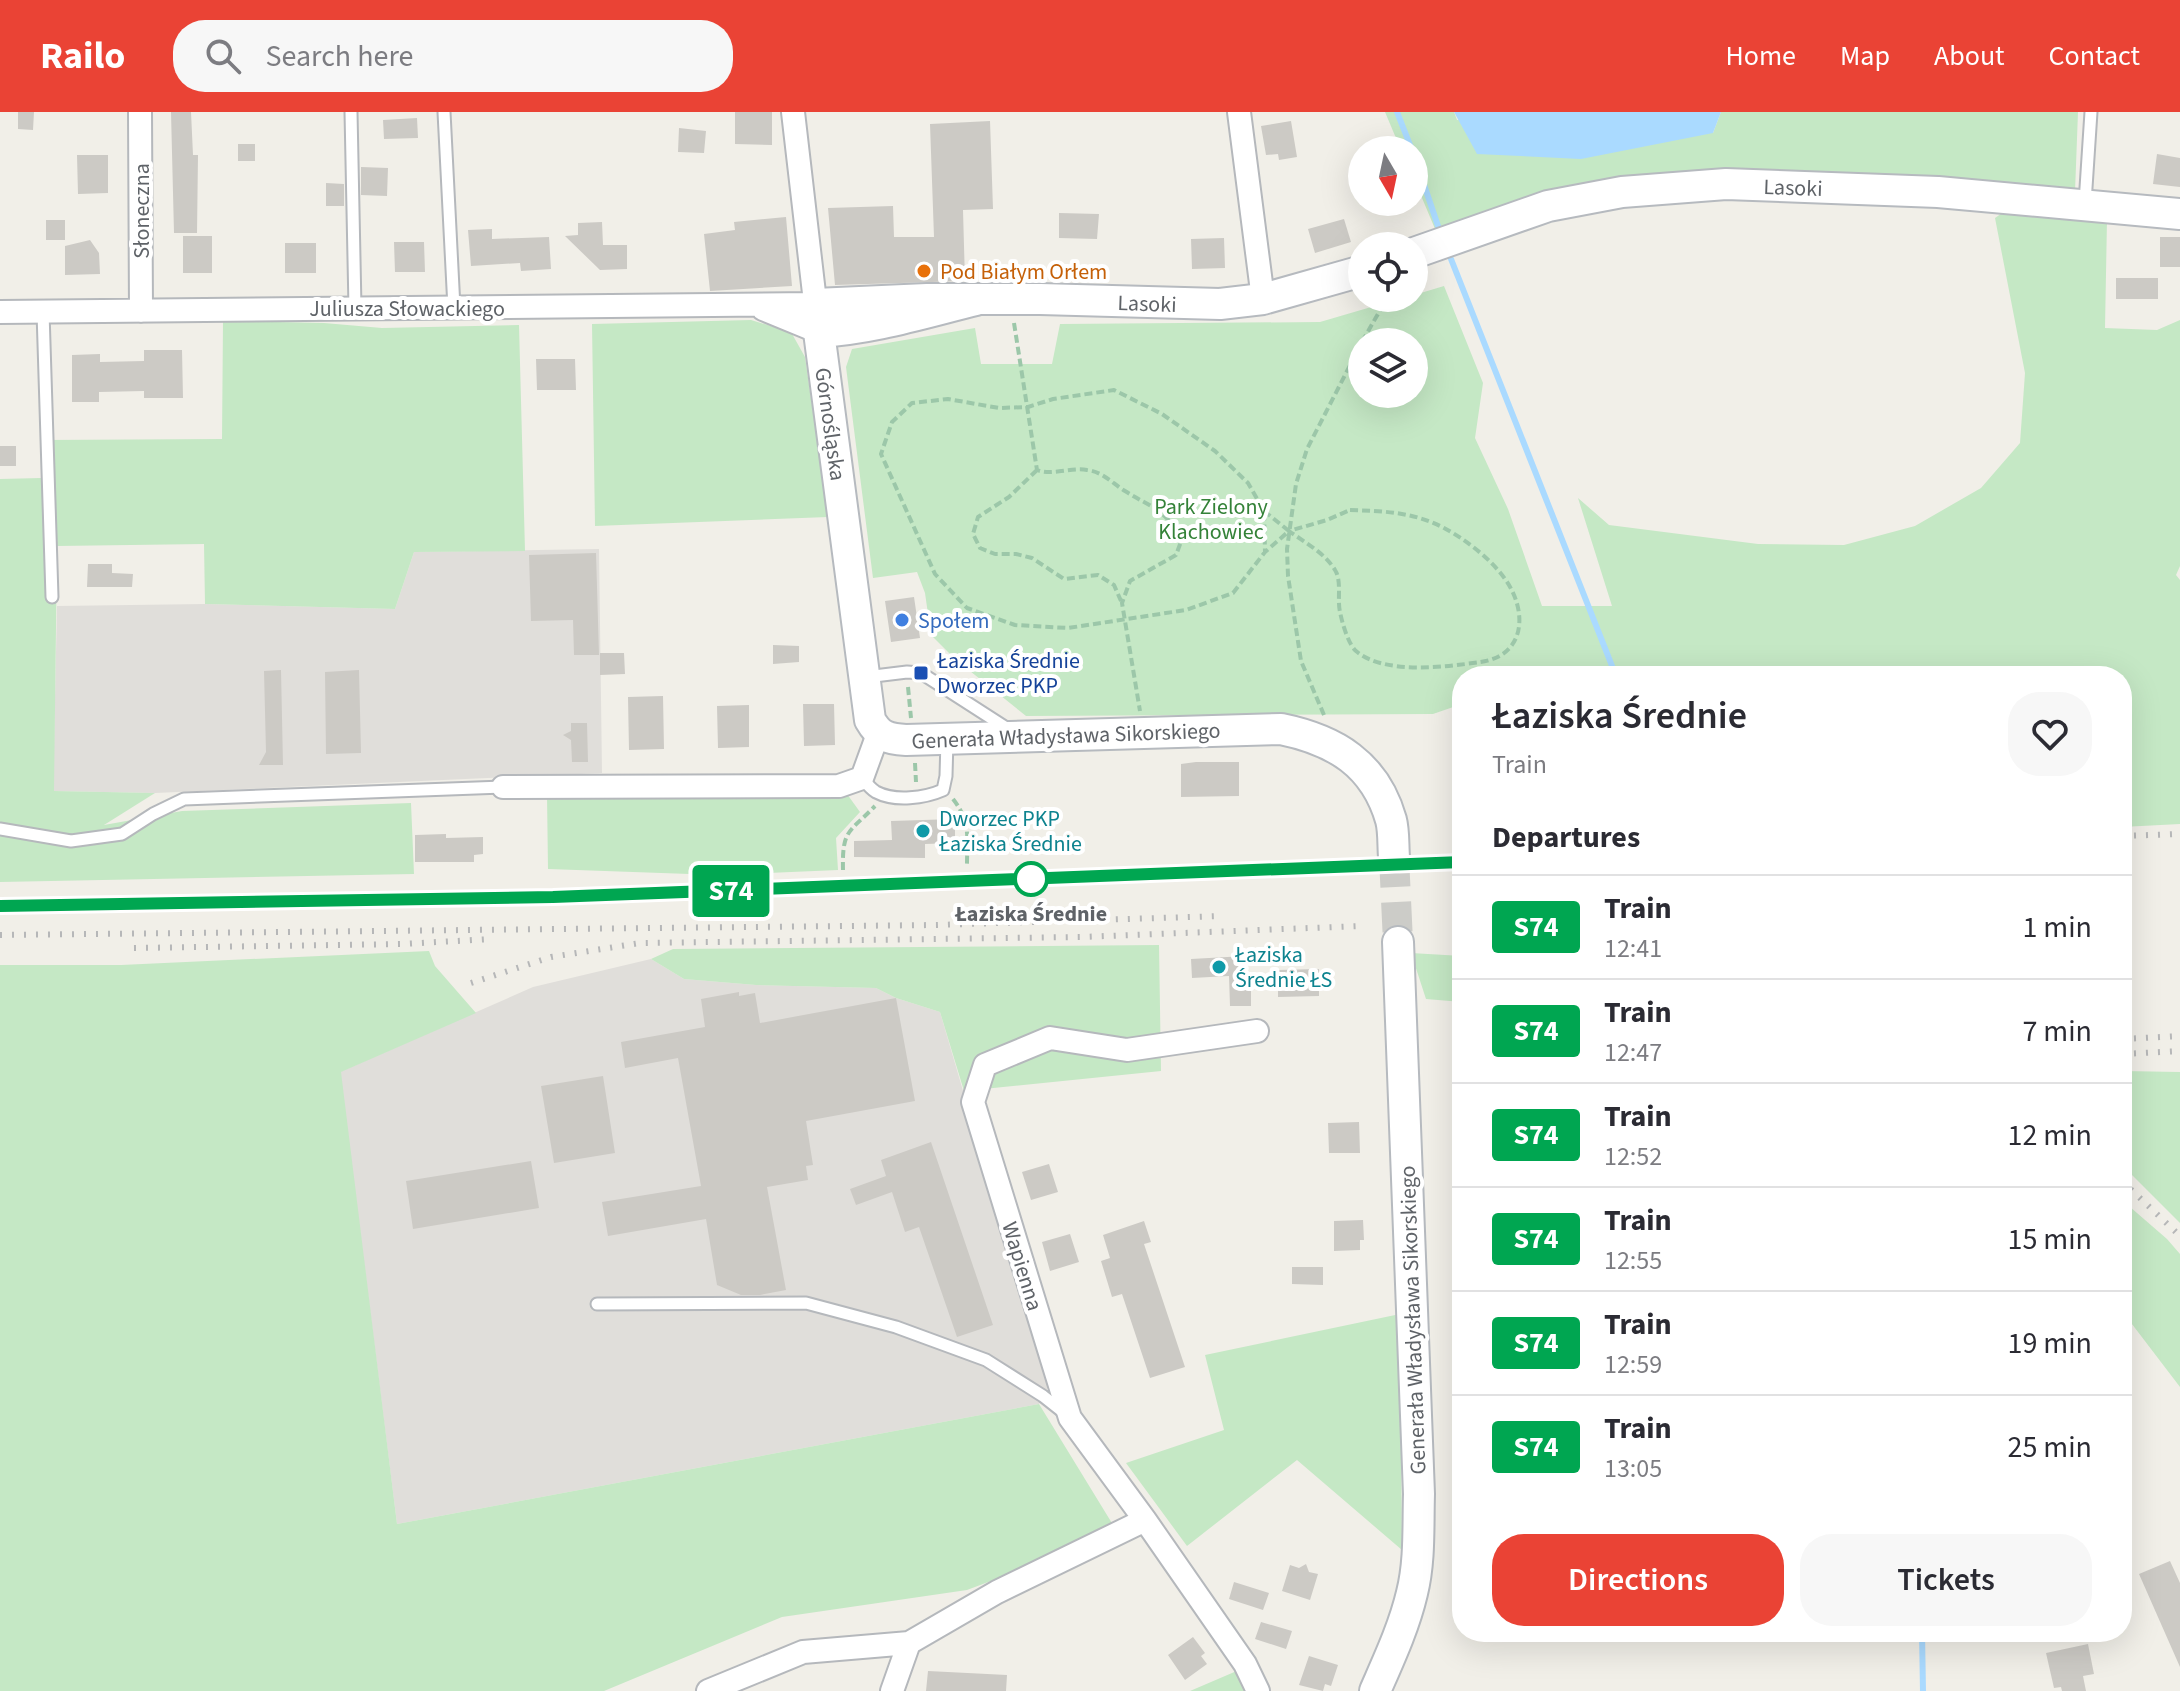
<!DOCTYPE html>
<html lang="en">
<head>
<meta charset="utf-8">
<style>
  :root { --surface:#fff; --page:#f7f7f7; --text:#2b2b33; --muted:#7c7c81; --line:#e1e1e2; --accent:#ea4335 }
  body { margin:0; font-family:"Source Sans 3",sans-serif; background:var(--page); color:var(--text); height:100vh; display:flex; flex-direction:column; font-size:30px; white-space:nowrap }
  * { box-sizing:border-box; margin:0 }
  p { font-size:26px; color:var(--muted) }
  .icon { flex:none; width:44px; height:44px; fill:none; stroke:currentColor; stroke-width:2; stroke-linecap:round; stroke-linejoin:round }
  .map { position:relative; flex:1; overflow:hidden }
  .drawer { position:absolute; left:1452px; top:554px; width:680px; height:976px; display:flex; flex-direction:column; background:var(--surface); border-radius:32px; box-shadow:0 8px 32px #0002 }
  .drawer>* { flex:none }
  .badge { padding:0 16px; border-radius:6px; font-size:28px; line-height:52px }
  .needle { width:52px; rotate:171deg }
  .controls { position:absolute; left:1348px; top:24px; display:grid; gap:16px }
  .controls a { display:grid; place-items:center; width:80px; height:80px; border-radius:50%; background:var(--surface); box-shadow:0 8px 32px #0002; font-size:40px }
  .map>.badge { position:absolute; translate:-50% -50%; box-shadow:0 0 0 4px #fff }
  h2 { padding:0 40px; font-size:30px; line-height:72px }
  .round { display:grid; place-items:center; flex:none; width:84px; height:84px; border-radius:32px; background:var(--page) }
  .overview { display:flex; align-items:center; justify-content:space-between; height:136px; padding:0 40px }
  h1 { font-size:38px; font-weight:600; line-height:60px }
  .primary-button { display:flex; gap:16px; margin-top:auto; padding:16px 40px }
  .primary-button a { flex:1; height:92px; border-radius:32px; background:var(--accent); color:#fff; font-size:32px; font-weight:600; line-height:92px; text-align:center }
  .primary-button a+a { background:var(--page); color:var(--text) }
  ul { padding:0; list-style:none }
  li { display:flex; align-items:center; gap:24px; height:104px; padding:0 40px; border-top:2px solid var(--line) }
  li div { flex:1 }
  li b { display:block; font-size:30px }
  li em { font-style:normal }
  li .badge { min-width:88px; font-weight:700; text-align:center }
  header { display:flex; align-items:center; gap:48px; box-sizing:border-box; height:112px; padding:0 40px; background:var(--accent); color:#fff }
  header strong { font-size:38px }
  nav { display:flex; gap:44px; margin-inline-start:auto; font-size:28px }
  .search { width:560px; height:72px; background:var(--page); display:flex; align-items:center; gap:20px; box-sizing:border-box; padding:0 28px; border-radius:32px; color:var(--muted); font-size:30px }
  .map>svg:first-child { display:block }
</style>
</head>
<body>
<header>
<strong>Railo</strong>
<div class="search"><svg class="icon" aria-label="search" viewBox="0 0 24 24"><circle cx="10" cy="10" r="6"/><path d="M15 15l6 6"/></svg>Search here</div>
<nav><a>Home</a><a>Map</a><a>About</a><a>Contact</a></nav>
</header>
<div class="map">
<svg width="2180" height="1579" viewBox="0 0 2180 1579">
  <rect width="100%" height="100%" fill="#f1efe8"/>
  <path fill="#e0deda" d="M599 437 602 661 155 681 53 679 57 494 205 492 395 497 414 440Z
    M651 847 684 867 756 873 876 876 896 886 940 900 1049 1273 1039 1292 397 1412 340 960 533 875Z"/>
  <path fill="#c5e8c5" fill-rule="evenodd" d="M1385 0H1454L1457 8 1713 21 1721 0H2078L2075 80 1720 67 1438 124 1414 67V38H1401Z
    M2005 99 2107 108 2105 216 2157 218 2180 208V454L2176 463 2180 468V712L2122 715V564H1557L1556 560 1545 564H1462V592L1433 602 1026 604 955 547 931 523 925 481 917 460 873 466 846 255 852 237 975 216 981 252H1052L1060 212 1320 210 1402 186H1414V183L1444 174 1483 271 1475 326 1508 397 1542 494H1612L1578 386 1609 413 1758 432 1844 433 1915 414 1981 376 2020 331 2025 261 1995 106ZM1362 230H1414V282H1362Z
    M751 208 791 220 805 245 828 405 595 414 592 212Z
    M223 209 324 211 382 216 519 213 525 439 414 440 395 497 205 492 204 432 57 434 54 679 155 681 104 713 182 699 411 691 414 762 0 770V367L41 366 42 328 222 327Z
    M847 682 860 700 836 726 838 758 718 763 548 757 547 683Z
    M1159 833 1161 959 964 979 940 900 896 886 876 876 756 873 684 867 651 847 673 837Z
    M429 839 435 854 476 901 341 960 397 1412 1039 1292 1118 1421 967 1478 782 1505 604 1579H0V853H121Z
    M1411 841 1462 844V890L1426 887Z
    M2122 959 2180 960V1111L2122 1053Z
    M2122 1088 2167 1127 2180 1142V1275L2122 1199Z
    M1400 1202 1402 1438 1297 1348 1187 1434 1126 1351 1224 1318 1205 1243Z
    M1239 1558 1247 1579H1190Z"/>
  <path fill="#aadaff" d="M1454 0H1721L1713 21 1581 47 1477 42Z"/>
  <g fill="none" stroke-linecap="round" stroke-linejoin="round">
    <path stroke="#aadaff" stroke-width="6" d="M1397 0 1412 38
      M1414 43 1439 117
      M1451 147 1616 564
      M1922 1520 1923 1579"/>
  </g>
  <path fill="#cccac5" d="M18 0H34L33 18 18 17Z
    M171 0H191L193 43H198L197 121H174Z
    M735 0H772V33L735 32Z
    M417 6 418 26 384 27 383 8Z
    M990 9 993 97 963 98 965 169 835 173 828 96 893 94 894 125H934L930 12Z
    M1291 9 1297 45 1279 48 1278 42 1266 43 1261 14Z
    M679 16 706 19 704 41 678 40Z
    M238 32H255V49H238Z
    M2157 42 2180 46V75L2153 72Z
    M77 43H108V81L78 82Z
    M361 55 388 56 387 84 361 83Z
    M326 71 344 72V94H326Z
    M1059 101 1099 102 1097 127 1059 126Z
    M786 105 792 174 710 179 704 122 735 118 734 110Z
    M1344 107 1351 130 1315 141 1308 117Z
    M46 108H65V128H46Z
    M602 110 603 133H627V157L600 158 565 124 578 123V111Z
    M492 117V127L549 125 551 157 521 159 520 151 471 154 468 118Z
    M183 124H212V161H183Z
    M2160 125H2180V155H2160Z
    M1224 126 1225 156 1192 157 1191 127Z
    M90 128 99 141 100 162 65 163V134Z
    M394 130H424L425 160H395Z
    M285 131H316V161H285Z
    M2116 166H2158V187H2116Z
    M144 238H182L183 286H144V279L99 280V290H72V243L100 242V250L144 249Z
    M536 247H575L576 278H537Z
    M0 334H16V354H0Z
    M596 441 599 543H574L573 508 531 509 529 443Z
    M88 452H112V461L133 462 132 475H87Z
    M914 485 920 526 891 530 885 489Z
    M773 533 799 534V550L773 552Z
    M600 541H624L625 562 600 563Z
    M281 558 283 653H259L266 640 264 559Z
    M359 558 361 641 326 642 325 560Z
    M663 584 664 637 629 638 628 585Z
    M803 592H834L835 633 804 634Z
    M749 593V635L718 636 717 594Z
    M571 611H587L588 650H572L571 628 563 623 571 619Z
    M1196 650H1239V684L1181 685V652Z
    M955 707V731L925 732V746L854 745V729L892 728 891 709Z
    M446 722V726L483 725V742L474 743V750H415V723Z
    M1245 844 1246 876H1251V894H1230L1229 864 1192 866 1191 847Z
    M1319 857V884L1278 885V858Z
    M739 880V884L755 881 760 911 896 886 915 989 806 1009 813 1053 806 1054 808 1068 767 1075 786 1178 760 1183H741L717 1173 706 1107 608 1124 602 1090 701 1074 678 946 625 956 621 930 705 915 701 887Z
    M603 964 615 1041 554 1051 541 974Z
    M1359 1010 1360 1041H1329L1328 1011Z
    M931 1030 993 1213 957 1225 919 1115 905 1120 892 1080 856 1093 850 1077 886 1064 881 1048Z
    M531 1049 539 1096 413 1117 406 1069Z
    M1049 1052 1058 1080 1031 1088 1022 1060Z
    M1363 1108 1364 1128H1360V1138L1334 1139V1109Z
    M1144 1109 1151 1130 1144 1132 1185 1255 1150 1266 1122 1182 1112 1185 1101 1149 1110 1146 1103 1123Z
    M1070 1122 1079 1150 1050 1159 1042 1130Z
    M1292 1155H1323V1173L1292 1172Z
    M2170 1449 2180 1471V1555L2139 1462Z
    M1306 1452 1309 1460 1318 1462 1310 1488 1282 1479 1290 1453 1299 1456Z
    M1234 1470 1269 1481 1263 1498 1229 1487Z
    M1261 1510 1292 1519 1286 1537 1255 1527Z
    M1193 1525 1205 1541 1201 1544 1207 1552 1185 1568 1168 1543Z
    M2088 1532 2094 1562 2083 1564 2086 1579H2062L2061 1575 2054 1576 2046 1541Z
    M1309 1544 1338 1553 1331 1574 1325 1572 1323 1579 1299 1573Z
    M928 1559 1007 1563 1006 1579H926Z"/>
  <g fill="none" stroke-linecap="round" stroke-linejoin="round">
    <path stroke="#ccccc8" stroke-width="30" stroke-dasharray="30 15" stroke-linecap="butt" d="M1394 745 1398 830"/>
    <defs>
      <path id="lane" d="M351 0 355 196
        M444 0 454 196
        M2085 91 2091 0
        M43 200 52 485
        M866 565 907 560 921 561 1008 617
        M862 666C866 671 871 677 876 680 895 690 925 686 943 678L946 664 947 628
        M0 717 71 729 122 722 153 702 184 687 503 675
        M597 1192 806 1191 896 1215 986 1248 1043 1284 1067 1303"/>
      <path id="street" d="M140 0 141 199
        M793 0 817 207
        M1239 0 1263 187
        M763 197 819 220
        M0 200 815 192
        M503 675 839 674 862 666 878 622
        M1257 919 1127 938 1050 926 985 953 973 990 1070 1306 1145 1408 1245 1552 1258 1579
        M708 1579 803 1540 909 1531
        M892 1579 909 1531 997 1480 1145 1408"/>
      <path id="secondary" d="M1414 141 1548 94 1622 80 1726 72 1938 80 2180 102
        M976 188C923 201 873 217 819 220L870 608C879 624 887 627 906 628L1281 617C1335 628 1375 652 1391 708 1394 719 1393 733 1394 745
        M815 192 927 187H1040L1220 192 1263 187 1362 159
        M1375 1579C1389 1547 1404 1515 1412 1481 1420 1449 1418 1414 1419 1382L1398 830"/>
    </defs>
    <use href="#lane" stroke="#b5b8bc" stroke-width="15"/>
    <use href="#street" stroke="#b5b8bc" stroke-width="26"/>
    <use href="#secondary" stroke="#b6babf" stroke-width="34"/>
    <path stroke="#9cc7a9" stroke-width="4" stroke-dasharray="8 4" stroke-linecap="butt" d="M1014 211 1037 358C1051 364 1071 355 1087 358 1103 360 1112 371 1125 379 1152 396 1164 396 1182 427L1176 443 1130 469 1122 491 1140 599
      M1362 230 1387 186
      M1037 358 1009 385 978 405 973 422 980 436 995 442H1016L1032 446 1064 467 1098 463 1114 473 1121 489
      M1350 398C1383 399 1414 400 1444 416 1465 427 1491 447 1505 467 1528 499 1526 544 1480 550 1446 555 1384 563 1356 539 1348 532 1342 510 1340 500 1337 487 1342 469 1335 458 1325 441 1304 430 1289 419L1327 408Z
      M1264 399 1289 419 1265 440 1233 481 1186 498 1068 516 1015 513 967 496 935 462 881 342 892 310 912 291 948 287 999 296 1028 295 1053 287 1114 278 1162 302 1215 339 1248 371 1264 399 1265 440
      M908 575 911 606
      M1324 603 1301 549 1288 464 1287 437 1296 372 1307 337 1362 230
      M915 651 916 670
      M953 687C971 710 967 726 967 753
      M843 758C842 717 849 721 875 694
      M931 766 932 776"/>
    <use href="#lane" stroke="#fff" stroke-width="11"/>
    <use href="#street" stroke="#fff" stroke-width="22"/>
    <use href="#secondary" stroke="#fff" stroke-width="30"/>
    <path stroke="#b6b7b8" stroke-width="6" stroke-dasharray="2 10" stroke-linecap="butt" d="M2122 724 2180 722
      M0 794 553 785 1462 750
      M0 823 936 813 1222 804
      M134 836 402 832 492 827
      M471 871 551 845 640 831 1081 825 1361 814
      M2122 927 2180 924
      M2122 942 2180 939
      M2122 1069 2180 1124"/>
  </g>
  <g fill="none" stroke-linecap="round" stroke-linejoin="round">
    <defs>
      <path id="line" d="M0 794 553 785 1462 750"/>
    </defs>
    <use href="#line" stroke="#fff" stroke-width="18"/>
    <use href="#line" stroke="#00a651" stroke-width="12"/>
  </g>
  <circle fill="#e8710a" stroke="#fff" stroke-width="3" cx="924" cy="159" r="8"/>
  <circle fill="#3f7fe0" stroke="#fff" stroke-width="3" cx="902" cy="508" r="8"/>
  <rect fill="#1a4fb4" stroke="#fff" stroke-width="3" x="913" y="553" width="16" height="16" rx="4"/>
  <g fill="#0f9aa8" stroke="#fff" stroke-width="3">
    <circle cx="923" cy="719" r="8"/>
    <circle cx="1219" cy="855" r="8"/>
  </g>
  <circle fill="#fff" stroke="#00a651" stroke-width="4" cx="1031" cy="767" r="16"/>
  <g text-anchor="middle" stroke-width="8" stroke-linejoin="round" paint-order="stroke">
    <g font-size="22" fill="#5f6368" stroke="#fff">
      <text transform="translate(1793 75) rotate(2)" y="8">Lasoki</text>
      <text transform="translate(141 99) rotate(-90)" y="8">Słoneczna</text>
      <text transform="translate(1147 191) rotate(2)" y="8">Lasoki</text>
      <text x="407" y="204">Juliusza Słowackiego</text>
      <text transform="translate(831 312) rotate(82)" y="8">Górnośląska</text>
      <text transform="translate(1066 623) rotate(-2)" y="8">Generała Władysława Sikorskiego</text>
      <text transform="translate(1023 1154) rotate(73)" y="8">Wapienna</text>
      <text transform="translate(1412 1208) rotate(-92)" y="8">Generała Władysława Sikorskiego</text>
    </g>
    <g font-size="22" fill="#c56008" stroke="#fff" text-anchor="start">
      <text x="940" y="167">Pod Białym Orłem</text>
    </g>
    <g font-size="22" fill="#348238" stroke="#fff">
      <text x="1211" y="402">Park Zielony<tspan x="1211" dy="25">Klachowiec</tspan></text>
    </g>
    <g font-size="22" fill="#366cbe" stroke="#fff" text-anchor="start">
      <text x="918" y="516">Społem</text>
    </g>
    <g font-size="22" fill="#164399" stroke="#fff" text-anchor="start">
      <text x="937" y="556">Łaziska Średnie<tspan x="937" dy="25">Dworzec PKP</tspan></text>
    </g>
    <g font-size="22" fill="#0d838f" stroke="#fff" text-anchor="start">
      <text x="939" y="714">Dworzec PKP<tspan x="939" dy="25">Łaziska Średnie</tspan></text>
      <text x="1235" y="850">Łaziska<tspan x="1235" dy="25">Średnie ŁS</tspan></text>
    </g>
    <g font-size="22" font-weight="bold" fill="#5f6368" stroke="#fff">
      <text x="1031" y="809">Łaziska Średnie</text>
    </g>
  </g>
</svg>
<div class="controls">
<a><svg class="needle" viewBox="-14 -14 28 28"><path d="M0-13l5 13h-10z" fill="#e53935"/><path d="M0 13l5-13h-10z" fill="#7c7c81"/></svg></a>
<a><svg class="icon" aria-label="locate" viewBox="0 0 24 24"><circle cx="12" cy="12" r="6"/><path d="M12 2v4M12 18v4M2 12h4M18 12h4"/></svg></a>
<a><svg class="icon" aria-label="layers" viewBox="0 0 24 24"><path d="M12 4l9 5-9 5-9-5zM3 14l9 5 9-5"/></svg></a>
</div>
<b class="badge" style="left:731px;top:779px;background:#00a651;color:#fff">S74</b>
<section class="drawer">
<div class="overview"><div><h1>Łaziska Średnie</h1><p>Train</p></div><a class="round"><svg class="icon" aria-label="heart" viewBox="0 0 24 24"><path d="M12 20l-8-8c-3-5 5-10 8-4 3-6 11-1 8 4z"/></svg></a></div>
<h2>Departures</h2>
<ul>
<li><span class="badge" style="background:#00a651;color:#fff">S74</span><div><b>Train</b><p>12:41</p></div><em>1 min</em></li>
<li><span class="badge" style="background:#00a651;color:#fff">S74</span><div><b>Train</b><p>12:47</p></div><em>7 min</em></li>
<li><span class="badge" style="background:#00a651;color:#fff">S74</span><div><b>Train</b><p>12:52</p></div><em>12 min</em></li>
<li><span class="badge" style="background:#00a651;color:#fff">S74</span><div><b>Train</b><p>12:55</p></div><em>15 min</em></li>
<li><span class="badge" style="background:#00a651;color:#fff">S74</span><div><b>Train</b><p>12:59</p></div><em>19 min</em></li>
<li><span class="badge" style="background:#00a651;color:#fff">S74</span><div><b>Train</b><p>13:05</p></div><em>25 min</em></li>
</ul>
<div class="primary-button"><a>Directions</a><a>Tickets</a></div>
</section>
</div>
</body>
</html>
